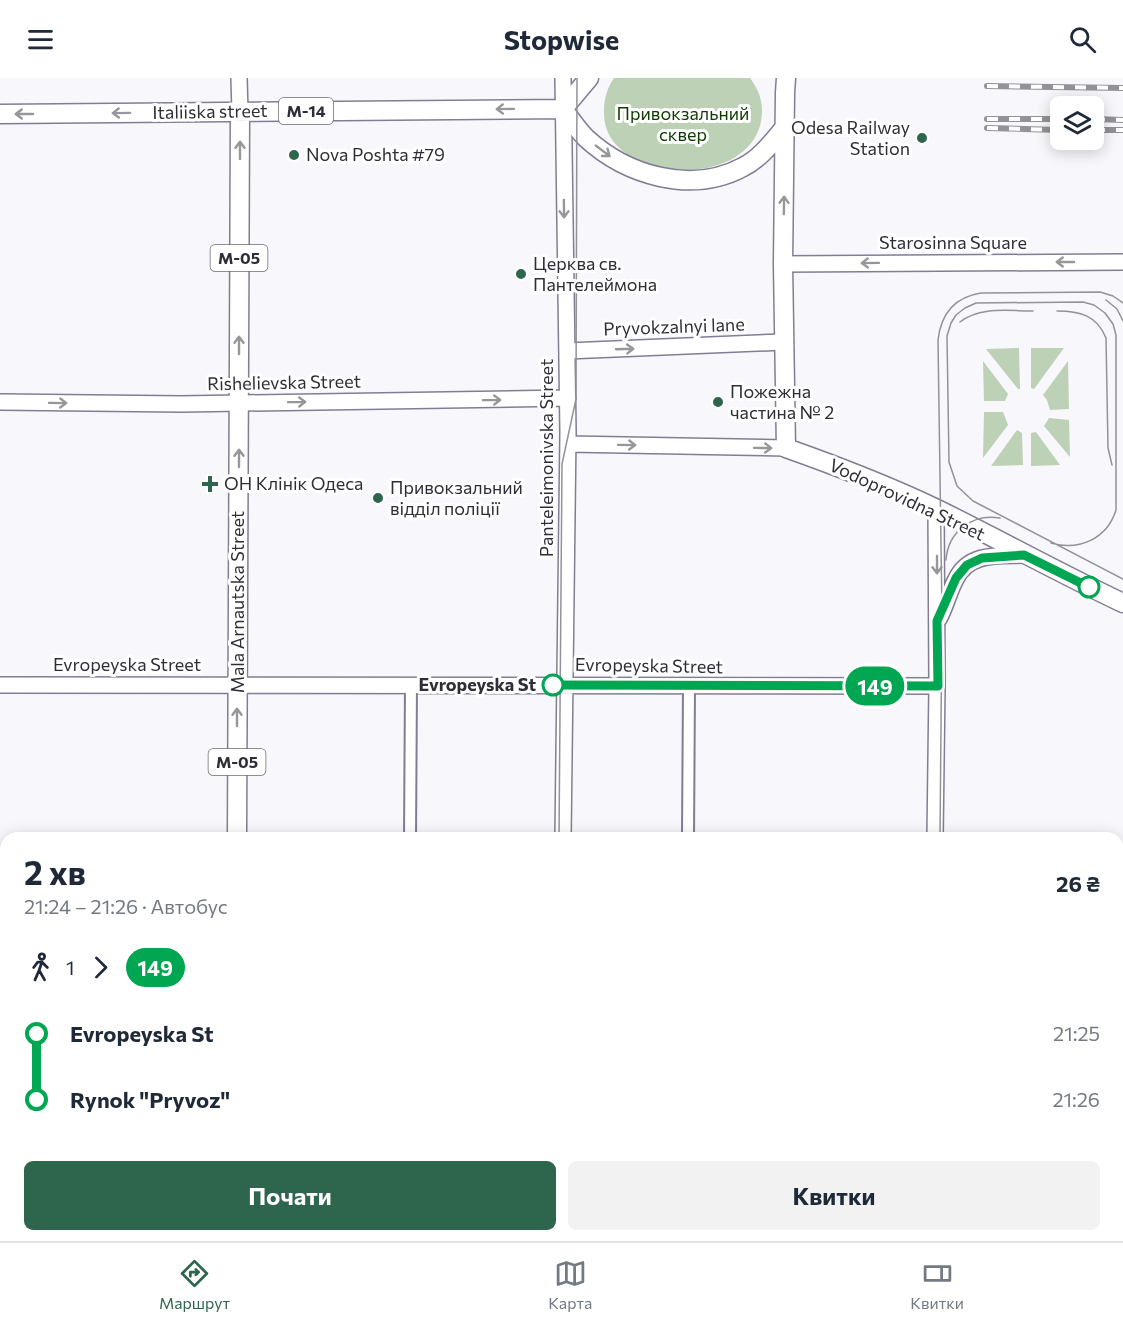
<!DOCTYPE html>
<html lang="uk">
<head>
<meta charset="utf-8">
<style>
  :root { --surface:#fff; --page:#f2f2f3; --text:#1f2937; --muted:#747a83; --line:#e0e1e3; --accent:#2d654d }
  body { margin:0; font-family:Commissioner,sans-serif; background:var(--page); color:var(--text); height:100vh; display:flex; flex-direction:column; font-size:22px; white-space:nowrap }
  * { box-sizing:border-box; margin:0 }
  p { font-size:20px; color:var(--muted) }
  .icon { flex:none; width:33px; height:33px; fill:none; stroke:currentColor; stroke-width:2; stroke-linecap:round; stroke-linejoin:round }
  .map { position:relative; flex:1; overflow:hidden }
  .panel { position:absolute; left:0px; top:754px; width:1124px; height:410px; display:flex; flex-direction:column; background:var(--surface); border-radius:18px 18px 0 0; box-shadow:0 3px 15px #0003 }
  .panel>* { flex:none }
  .badge { padding:0 12px; border-radius:20px; font-size:21px; line-height:39px }
  .tools { position:absolute; left:1050px; top:18px; display:grid; gap:12px }
  .tools a { display:grid; place-items:center; width:54px; height:54px; border-radius:9px; background:var(--surface); box-shadow:0 3px 15px #0003; font-size:30px }
  .map>.badge { position:absolute; translate:-50% -50%; box-shadow:0 0 0 3px #fff }
  .legs { display:flex; align-items:center; gap:9px; height:66px; padding:0 24px; font-size:20px }
  .legs p { margin-inline-start:auto }
  .head { display:flex; align-items:center; justify-content:space-between; height:102px; padding:0 24px }
  h1 { font-size:33px; font-weight:700; line-height:45px }
  .action { display:flex; gap:12px; margin-top:auto; padding:12px 24px }
  .action a { flex:1; height:69px; border-radius:9px; background:var(--accent); color:#fff; font-size:24px; font-weight:700; line-height:69px; text-align:center }
  .action a+a { background:var(--page); color:var(--text) }
  ul { padding:0 24px; list-style:none }
  li { display:flex; align-items:center; gap:21px; height:66px; font-size:22px }
  li i { display:grid; place-items:center; width:9px; height:100%; margin:0 8px; background:currentColor }
  li i::after { content:''; width:15px; height:15px; margin:-8px; border:4px solid; border-radius:50%; background:var(--surface) }
  li p { margin-inline-start:auto }
  li:first-child i { background:linear-gradient(#0000 50%,currentColor 0) }
  li:last-child i { background:linear-gradient(currentColor 50%,#0000 0) }
  header { display:flex; justify-content:space-between; align-items:center; height:78px; padding:0 24px; background:var(--surface); font-size:27px; font-weight:700 }
  .dock { display:flex; justify-content:space-around; align-items:center; height:84px; border-top:2px solid var(--line); background:var(--surface); font-size:16px; color:var(--muted) }
  .dock a { display:grid; justify-items:center; gap:3px }
  .dock .current { color:var(--accent) }
  .map>svg:first-child { display:block }
</style>
</head>
<body>
<header><svg class="icon" aria-label="menu" viewBox="0 0 24 24"><path d="M4 6h16M4 12h16M4 18h16"/></svg>Stopwise<svg class="icon" aria-label="search" viewBox="0 0 24 24"><circle cx="10" cy="10" r="6"/><path d="M15 15l6 6"/></svg></header>
<div class="map">
<svg width="1123" height="1163" viewBox="0 0 1123 1163">
  <rect width="100%" height="100%" fill="#f8f7fc"/>
  <path fill="#bcd1b6" d="M614 0H750C762 16 765 32 759 51 736 114 602 102 604 34 604 21 607 10 614 0Z
    M1019 270 1020 311H1018L986 271Z
    M1031 270H1064L1034 311 1031 310Z
    M983 283 1008 316 1005 323H984Z
    M1068 283 1069 331 1050 332 1047 322 1043 317Z
    M984 334H1003L1008 347 983 380Z
    M1049 340 1069 342 1070 379 1044 348Z
    M1017 352 1022 355 1023 387 991 388Z
    M1036 354 1060 387 1031 388V355Z
    M1123 1124V1163H923L922 1158H915H1118V1125Z"/>
  <g fill="none" stroke-linecap="round" stroke-linejoin="round">
    <defs>
      <path id="street" d="M410 760 411 606
        M688 760 689 608
        M0 1015H6
        M408 1163V1158
        M685 1163V1158"/>
      <path id="secondary" d="M239 0 240 34
        M783 186 1123 184
        M567 273 783 264
        M0 324 182 326 568 320
        M568 366 786 370
        M939 541C946 528 949 514 956 501 969 474 999 478 1024 477
        M0 607 937 608
        M563 760 568 355 563 0
        M935 760 937 608 936 431
        M859 1158V1163
        M561 1163V1158"/>
      <path id="primary" d="M786 0 785 15 783 186 786 370C837 388 889 408 939 432 1000 462 1061 496 1123 525
        M563 31C570 40 577 51 586 60 626 97 691 117 743 89 761 80 773 63 786 48
        M563 31 589 0
        M0 36 563 31
        M237 760 240 34
        M234 1163V1158"/>
    </defs>
    <use href="#street" stroke="#827d94" stroke-width="14"/>
    <use href="#secondary" stroke="#827d94" stroke-width="18"/>
    <use href="#primary" stroke="#827d94" stroke-width="21"/>
    <use href="#street" stroke="#fff" stroke-width="10"/>
    <use href="#secondary" stroke="#fff" stroke-width="15"/>
    <use href="#primary" stroke="#fff" stroke-width="18"/>
    <path stroke="#939299" stroke-width="1.5" d="M1106 222 1117 231 1123 243
      M1057 233C1079 233 1097 237 1106 260L1108 370 1112 387
      M960 244C980 228 1009 233 1033 233
      M1051 465C1079 473 1107 461 1116 432V257L1113 246 1105 235 1094 227 1083 224 976 225 965 230 956 237 951 245 947 258 949 384 957 408 973 423 1123 501
      M946 482C948 454 972 435 1000 440
      M559 760 562 386 576 321 577 0
      M940 760 942 535 938 262C941 236 955 219 981 215L1100 214 1113 218 1123 225
      M873 1158V1163
      M556 1163V1158
      M567 1163 568 1158"/>
    <defs>
      <path id="rail" d="M987 8 1123 10
        M987 41H1060
        M1094 41 1123 42
        M987 50 1060 52
        M1094 52H1123"/>
    </defs>
    <use href="#rail" stroke="#939299" stroke-width="6"/>
    <use href="#rail" stroke="#fff" stroke-width="4" stroke-dasharray="11" stroke-linecap="butt"/>
  </g>
  <defs><path id="oneway-shaft" d="M-6 0H5M1.5-3L5.5 0L1.5 3" fill="none" stroke-width="1.6" stroke-linecap="round" stroke-linejoin="round" transform="scale(1.5)"/></defs>
  <g stroke="#97969b">
    <use href="#oneway-shaft" transform="translate(505 31) rotate(179)"/>
    <use href="#oneway-shaft" transform="translate(121 35) rotate(179)"/>
    <use href="#oneway-shaft" transform="translate(24 36) rotate(180)"/>
    <use href="#oneway-shaft" transform="translate(240 72) rotate(-90)"/>
    <use href="#oneway-shaft" transform="translate(603 73) rotate(37)"/>
    <use href="#oneway-shaft" transform="translate(784 127) rotate(-89)"/>
    <use href="#oneway-shaft" transform="translate(564 131) rotate(89)"/>
    <use href="#oneway-shaft" transform="translate(1065 184) rotate(-180)"/>
    <use href="#oneway-shaft" transform="translate(870 185) rotate(179)"/>
    <use href="#oneway-shaft" transform="translate(239 267) rotate(-90)"/>
    <use href="#oneway-shaft" transform="translate(625 271) rotate(-2)"/>
    <use href="#oneway-shaft" transform="translate(492 322) rotate(-1)"/>
    <use href="#oneway-shaft" transform="translate(297 324) rotate(-1)"/>
    <use href="#oneway-shaft" transform="translate(58 325) rotate(1)"/>
    <use href="#oneway-shaft" transform="translate(627 367) rotate(1)"/>
    <use href="#oneway-shaft" transform="translate(763 370) rotate(1)"/>
    <use href="#oneway-shaft" transform="translate(239 380) rotate(-90)"/>
    <use href="#oneway-shaft" transform="translate(937 487) rotate(90)"/>
    <use href="#oneway-shaft" transform="translate(237 639) rotate(-90)"/>
  </g>
  <g fill="none" stroke-linecap="round" stroke-linejoin="round">
    <defs>
      <path id="line-1" d="M553 607 938 608 937 543 956 500 967 487 982 480 1024 477 1089 509"/>
    </defs>
    <use href="#line-1" stroke="#fff" stroke-width="14"/>
    <use href="#line-1" stroke="#00a651" stroke-width="9"/>
  </g>
  <g fill="#2d654d" stroke="#fff" stroke-width="2">
    <circle cx="922" cy="60" r="6"/>
    <circle cx="294" cy="77" r="6"/>
    <circle cx="521" cy="196" r="6"/>
    <circle cx="718" cy="324" r="6"/>
    <path d="M207 397h6v6h6v6h-6v6h-6v-6h-6v-6h6z"/>
    <circle cx="378" cy="420" r="6"/>
  </g>
  <g fill="#fff" stroke="#00a651" stroke-width="3">
    <circle cx="1089" cy="509" r="10"/>
    <circle cx="553" cy="607" r="10"/>
  </g>
  <g text-anchor="middle" stroke-width="6" stroke-linejoin="round" paint-order="stroke">
    <g fill="#fff" stroke="#6d6c73" stroke-width="1.5">
      <rect x="279" y="20" width="54" height="26" rx="4.5"/>
      <rect x="210.5" y="167" width="57" height="26" rx="4.5"/>
      <rect x="208.5" y="671" width="57" height="26" rx="4.5"/>
    </g>
    <g font-size="16" font-weight="bold" fill="#2f2d37">
      <text x="306" y="39">М-14</text>
      <text x="239" y="186">М-05</text>
      <text x="237" y="690">М-05</text>
    </g>
    <g font-size="18" fill="#2f2d37" stroke="#fff">
      <text transform="translate(210 34) rotate(-1)" y="6">Italiiska street</text>
      <text x="953" y="171">Starosinna Square</text>
      <text transform="translate(674 249) rotate(-2)" y="6">Pryvokzalnyi lane</text>
      <text transform="translate(284 305) rotate(-1)" y="6">Rishelievska Street</text>
      <text transform="translate(547 380) rotate(-90)" y="6">Panteleimonivska Street</text>
      <text transform="translate(907 422) rotate(25)" y="6">Vodoprovidna Street</text>
      <text transform="translate(238 524) rotate(-90)" y="6">Mala Arnautska Street</text>
      <text x="127" y="593">Evropeyska Street</text>
      <text transform="translate(649 588) rotate(1)" y="6">Evropeyska Street</text>
    </g>
    <g font-size="18" fill="#103b00" stroke="#fff">
      <text x="683" y="42">Привокзальний<tspan x="683" dy="21">сквер</tspan></text>
    </g>
    <g font-size="18" fill="#2f2d37" stroke="#fff" text-anchor="start">
      <text x="910" y="56" text-anchor="end">Odesa Railway<tspan x="910" dy="21">Station</tspan></text>
      <text x="306" y="83">Nova Poshta #79</text>
      <text x="533" y="192">Церква св.<tspan x="533" dy="21">Пантелеймона</tspan></text>
      <text x="730" y="320">Пожежна<tspan x="730" dy="21">частина № 2</tspan></text>
      <text x="224" y="412">ОН Клінік Одеса</text>
      <text x="390" y="416">Привокзальний<tspan x="390" dy="21">відділ поліції</tspan></text>
    </g>
    <g font-size="18" font-weight="bold" fill="#2f2d37" stroke="#fff" text-anchor="end">
      <text x="536" y="613">Evropeyska St</text>
    </g>
  </g>
</svg>
<div class="tools">
<a><svg class="icon" aria-label="layers" viewBox="0 0 24 24"><path d="M12 4l9 5-9 5-9-5zM3 14l9 5 9-5"/></svg></a>
</div>
<b class="badge" style="left:875px;top:608px;background:#00a651;color:#fff">149</b>
<section class="panel">
<div class="head"><div><h1>2 хв</h1><p>21:24 – 21:26 · Автобус</p></div><b>26 ₴</b></div>
<div class="legs"><svg class="icon" aria-label="walk" viewBox="0 0 24 24"><circle cx="13" cy="4" r="2"/><path d="M13 8l-2 6 4 7M11 14l-3 7M7 12l3-4h3l4 4"/></svg>1<svg class="icon" aria-label="forward" viewBox="0 0 24 24"><path d="M9 5l7 7-7 7"/></svg><b class="badge" style="background:#00a651;color:#fff">149</b></div>
<ul>
<li><i style="color:#00a651"></i><b>Evropeyska St</b><p>21:25</p></li>
<li><i style="color:#00a651"></i><b>Rynok &quot;Pryvoz&quot;</b><p>21:26</p></li>
</ul>
<div class="action"><a>Почати</a><a>Квитки</a></div>
</section>
</div>
<nav class="dock">
<a class="current"><svg class="icon" aria-label="directions" viewBox="0 0 24 24"><path d="M12 3l9 9-9 9-9-9zM9 14v-3h6M13 9l2 2-2 2"/></svg>Маршрут</a>
<a><svg class="icon" aria-label="map" viewBox="0 0 24 24"><path d="M3 6l6-2 6 2 6-2v14l-6 2-6-2-6 2zM9 4v14M15 6v14"/></svg>Карта</a>
<a><svg class="icon" aria-label="tickets" viewBox="0 0 24 24"><path d="M3 7h18v10H3zM15 7v10"/></svg>Квитки</a>
</nav>
</body>
</html>
